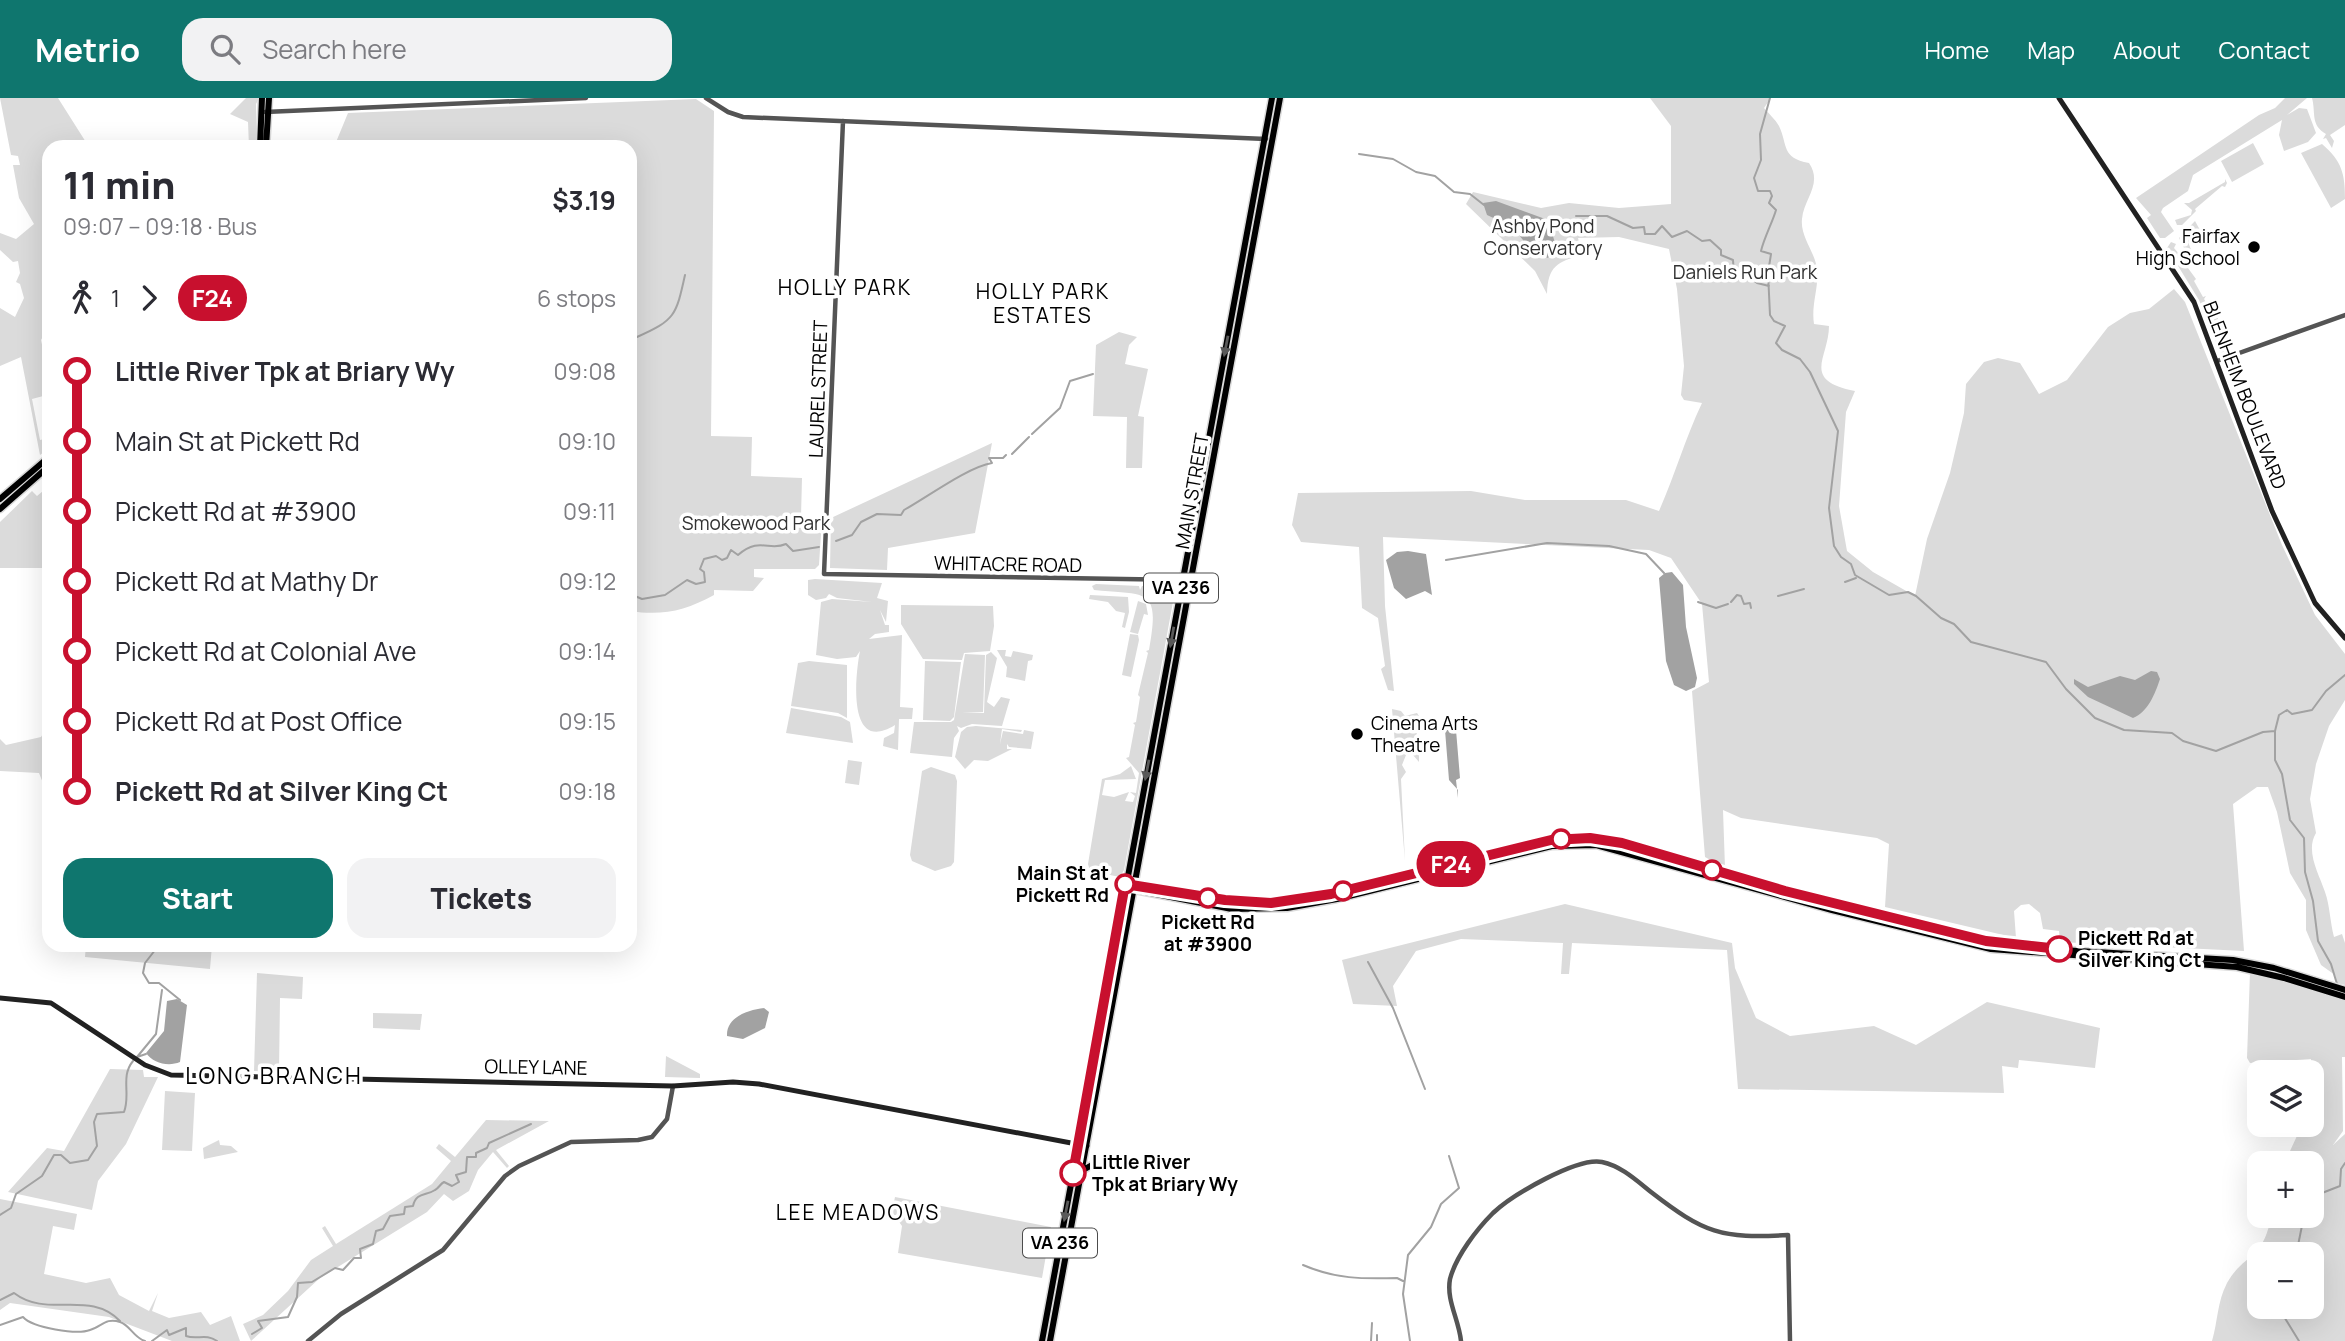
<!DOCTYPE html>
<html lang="en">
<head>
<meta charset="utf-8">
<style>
  :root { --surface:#fff; --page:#f2f2f3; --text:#2b2b33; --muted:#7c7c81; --accent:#0f766e }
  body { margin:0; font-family:Manrope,sans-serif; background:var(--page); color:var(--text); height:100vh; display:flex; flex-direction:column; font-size:26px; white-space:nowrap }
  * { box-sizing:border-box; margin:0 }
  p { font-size:23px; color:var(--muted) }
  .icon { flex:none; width:38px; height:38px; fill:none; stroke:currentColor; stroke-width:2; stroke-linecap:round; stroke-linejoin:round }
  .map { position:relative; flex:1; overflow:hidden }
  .side { position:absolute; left:42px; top:42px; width:595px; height:812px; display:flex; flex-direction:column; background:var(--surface); border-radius:21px; box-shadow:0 7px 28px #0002 }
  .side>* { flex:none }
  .badge { padding:0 14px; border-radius:23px; font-size:24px; line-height:46px }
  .buttons { position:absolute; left:2247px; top:962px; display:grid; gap:14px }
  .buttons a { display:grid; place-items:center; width:77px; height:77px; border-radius:14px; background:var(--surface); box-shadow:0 7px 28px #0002; font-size:35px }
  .map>.badge { position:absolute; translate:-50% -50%; box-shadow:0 0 0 4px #fff }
  .legs { display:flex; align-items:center; gap:10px; height:77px; padding:0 21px; font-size:23px }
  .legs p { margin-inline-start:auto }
  .summary { display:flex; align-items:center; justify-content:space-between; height:119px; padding:0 21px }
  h1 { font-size:38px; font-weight:800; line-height:52px }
  .button { display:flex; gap:14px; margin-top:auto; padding:14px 21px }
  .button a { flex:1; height:80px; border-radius:21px; background:var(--accent); color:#fff; font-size:28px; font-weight:800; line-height:80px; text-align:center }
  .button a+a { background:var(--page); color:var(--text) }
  ul { padding:0 21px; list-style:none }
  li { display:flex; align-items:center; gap:24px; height:70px; font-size:26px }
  li i { display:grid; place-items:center; width:10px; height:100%; margin:0 9px; background:currentColor }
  li i::after { content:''; width:18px; height:18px; margin:-9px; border:5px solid; border-radius:50%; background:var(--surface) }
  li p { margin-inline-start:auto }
  li:first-child i { background:linear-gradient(#0000 50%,currentColor 0) }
  li:last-child i { background:linear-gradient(currentColor 50%,#0000 0) }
  header { display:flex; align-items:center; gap:42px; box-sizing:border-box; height:98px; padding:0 35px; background:var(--accent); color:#fff }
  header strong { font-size:33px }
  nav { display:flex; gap:38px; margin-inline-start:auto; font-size:24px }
  .search { width:490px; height:63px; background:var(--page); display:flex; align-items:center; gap:18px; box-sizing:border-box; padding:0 24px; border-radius:21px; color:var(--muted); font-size:26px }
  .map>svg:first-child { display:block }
</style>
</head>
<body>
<header>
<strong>Metrio</strong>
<div class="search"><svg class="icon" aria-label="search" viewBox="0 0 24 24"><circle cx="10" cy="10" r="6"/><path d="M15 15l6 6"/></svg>Search here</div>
<nav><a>Home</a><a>Map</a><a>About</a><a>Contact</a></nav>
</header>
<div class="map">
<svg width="2345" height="1243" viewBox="0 0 2345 1243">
  <rect width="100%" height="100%" fill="#fff"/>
  <path fill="#dbdbdb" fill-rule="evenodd" d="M0 0H58L89 49H49V227L41 242 48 275 43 279 47 297 32 301 40 342 49 340V350L40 357 21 259 0 268V210L15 219 24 200 20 186 16 184 20 175 18 163 13 164 0 152V135L16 141 34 126 19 100 13 67H20L18 58 11 57Z
    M246 0H259L256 6 257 49H249L248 24 230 16Z
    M1650 0H1771L1764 10C1769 16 1775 21 1779 28 1788 47 1781 60 1809 65 1823 86 1804 100 1802 121 1800 139 1816 155 1817 172 1819 190 1811 207 1814 226L1829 228C1829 260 1800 282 1855 293L1846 314 1839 408 1847 453 1873 474 1915 498 1927 441 1950 375 1964 315 1966 286 1984 264 1998 260 2020 265 2039 296 2067 282 2108 229 2130 215 2149 211 2174 191 2185 204 2282 447 2315 517 2345 556V602L2329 628 2316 666 2310 701 2316 735C2305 753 2319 776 2325 794 2330 808 2330 824 2334 839L2342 836 2345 845V887L2337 885 2335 877 2321 867 2306 832V802L2290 775 2277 714 2268 689H2257L2233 706 2244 853 2060 844 2059 833 2043 831 2040 815 2029 806 2021 807 2014 813 2016 840 1885 809 1889 746 1877 740 1741 720 1723 712 1725 770 1705 759 1692 593 1709 584 1702 506 1671 460 1649 452 1383 439 1385 508 1394 593 1388 592 1381 571 1385 568 1378 520 1362 510 1359 449 1301 444 1292 427 1298 395 1471 393 1525 402H1626L1659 413C1675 377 1685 341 1702 305L1684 302 1681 297 1684 268 1677 191 1669 151 1619 139 1578 140 1582 157C1557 164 1548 168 1547 196L1535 173 1466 106 1473 94 1541 110 1569 105 1619 110 1671 106V28Z
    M2285 0H2307L2287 17 2299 10 2307 11 2316 35 2308 44 2284 53 2279 37 2282 22 2193 77 2188 93 2163 110 2161 114 2174 133 2165 140H2160L2147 120 2151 117 2136 100 2259 17 2275 10Z
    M2312 0H2345V27L2330 37 2334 43 2332 50 2326 40 2323 41 2326 36C2310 27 2316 15 2312 0Z
    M696 1 714 13 711 338 752 339 751 378 802 380 801 419 822 420 819 467 815 471H754V479L764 480 753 493 714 492V497C685 513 662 518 630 513V49H334L348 15Z
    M2253 45 2264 66 2232 84 2221 63Z
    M2322 46C2342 63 2345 76 2345 101L2331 110 2301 55Z
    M2225 81 2227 85 2225 89 2222 88 2195 111 2196 113 2182 127H2177L2175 122 2191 117 2192 112 2184 105H2189L2225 84Z
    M2195 123 2200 132 2188 144 2192 154 2187 156 2179 140Z
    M2171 144 2176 146 2174 150 2186 164 2185 166 2196 181 2194 183 2203 199 2206 198 2204 201 2212 214 2215 213 2229 249 2226 255 2220 254 2199 202 2167 150Z
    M1119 234 1137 239 1129 247 1125 266 1148 271 1138 318 1144 319 1142 370H1126L1127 319 1093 318 1096 247Z
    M992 345 975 435 888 450 887 472 830 470 831 420Z
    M49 388V470H0V424L32 393 37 398Z
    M815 481 882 485 877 500 888 503 886 524 880 512 885 527H889V534L875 536 869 541 902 537 900 609 913 610 912 621H899L898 652 883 648 884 640 894 635 895 627C847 657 855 578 860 553L856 559 837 561 816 557 821 504 832 501 872 504 837 500 829 496 826 500 816 502 808 497V482Z
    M1096 486 1139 488 1140 492 1142 488 1172 489 1175 493 1124 772 1120 779 1090 773 1088 766 1102 681 1120 676 1131 668 1136 681 1105 682 1102 697 1114 699 1129 694 1125 703 1133 704 1135 698 1130 694 1136 695 1139 675 1126 660 1129 659 1135 627 1133 625 1136 624 1140 599 1138 597 1148 555 1146 553 1149 552C1160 490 1149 497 1094 492L1092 488Z
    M1090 497 1128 499 1129 514 1125 530 1122 529 1125 515 1116 513 1108 504 1089 501Z
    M1138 503 1146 506 1148 517 1144 516 1138 536 1130 534Z
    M901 507 993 508 994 528 990 553 964 555 962 562 923 561 901 526Z
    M1130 536 1138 537 1139 542 1131 579 1122 577Z
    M997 552H1006L1005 558 1011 559 1013 553 1033 557 1032 562 1028 563 1025 583 1006 579 1007 569Z
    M991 554 997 560 987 604 994 609 1001 599 1010 601 1002 628 972 626 961 630 957 628 959 633 954 640 952 659 910 655 914 624H951L954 622 965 556 985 557 983 614H962L984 615 986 557Z
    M809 563 847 567V620L838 615 791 608 798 565Z
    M925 563 961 564 954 619 950 623 923 622Z
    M791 610 841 619 850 624 853 645 786 635Z
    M1392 611 1401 613 1405 618 1417 615 1421 621 1412 652 1419 656V664L1413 657H1406L1402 667 1406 674 1401 681 1405 763Z
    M49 626V700L39 675 0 673V641L6 647 41 639Z
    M976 628 1022 632 1021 634 1002 631 1000 646 1003 633 1023 636 1024 632 1034 634 1031 651 1009 649 1007 646V651H1012L988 663 974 662 965 671 955 659 961 634 967 629Z
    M848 662 862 664 859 687 845 685Z
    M931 669 955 677 957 683 954 764 951 768 935 773 912 763 910 757 922 673Z
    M1565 806 1732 845 1735 870 1756 920 1790 938 1874 928 1916 947 1987 904 2100 930 2095 970 2019 962 2018 970 2002 968 2004 995 1738 991 1727 852 1572 845 1569 876H1561L1563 845 1461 841 1416 853 1393 888 1397 908 1353 906 1342 862Z
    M86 847H212L210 871 85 859Z
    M2250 874 2280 879 2345 902V992V959H2342L2343 1033 2333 1047 2345 1036V1243H2212C2218 1223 2217 1204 2227 1185 2244 1155 2264 1162 2271 1118H2312V1066H2284L2302 1027H2312L2311 961 2250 965 2247 960ZM2259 1157H2312V1209H2259Z
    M257 875 303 879 302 901 280 900 279 974 254 973Z
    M373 915 422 916 420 932 373 930Z
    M666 958 700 976V980L665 979Z
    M110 971 143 972 144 979H158L126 1046 98 1083 92 1112 8 1094 47 1050 64 1053Z
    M165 993 195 995 192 1053 162 1052Z
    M486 1022 549 1023 496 1052 509 1068 507 1070 493 1054 478 1072 469 1093 453 1103 444 1096 427 1114 320 1180 251 1243 243 1226 263 1217 288 1193 311 1162 333 1148 322 1130 325 1128 336 1146 432 1086 451 1063 436 1050 439 1046 455 1059Z
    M219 1042 220 1047 231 1048 238 1054 204 1061 203 1050Z
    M895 1099 1051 1129 1042 1180 898 1155 902 1128 892 1114Z
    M0 1101 77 1116 74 1132 53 1128 44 1176 86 1185 110 1180 119 1197 149 1213 158 1195 152 1213 169 1220 201 1214 210 1227 231 1218 240 1243H172L109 1219 10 1205 0 1212Z"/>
  <path fill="#a2a2a2" d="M1496 103 1548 122 1556 148 1548 160 1532 154 1513 129 1487 117 1483 105Z
    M1408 453 1426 456 1432 497 1425 493 1406 501 1394 490 1386 462 1397 454Z
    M1672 474 1683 487 1686 529 1697 580 1695 589 1686 593 1674 587 1666 563 1659 480 1665 475Z
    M2151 573 2157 574 2160 581C2155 596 2148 614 2133 620L2088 599 2074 586V581L2088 589 2120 578 2135 582Z
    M1445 632H1456L1460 680 1456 682 1458 700V692L1449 682Z
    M177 901 187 907 180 964C168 969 153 965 146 955L164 933 167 903Z
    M764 910 769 914 765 930 743 941 727 938C726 919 748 912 764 910Z"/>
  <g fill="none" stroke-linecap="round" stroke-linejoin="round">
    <path stroke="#a2a2a2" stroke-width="2" d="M1770 0 1760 36 1761 62 1754 80 1758 93H1770L1772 98 1769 105 1776 112C1773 123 1764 140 1761 153L1771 156 1768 175 1770 217 1774 223 1785 228 1776 245 1782 252 1800 261 1810 274 1838 333 1829 410 1834 448 1841 459 1851 466 1855 477 1889 497 1908 494 1916 498 1941 520 1954 526 1971 544 2046 564 2066 591 2095 620 2124 632 2172 635 2183 643 2216 653 2263 634 2275 633
      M1359 56 1393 61 1416 74 1435 78 1454 94 1470 96 1484 107
      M1576 118H1607L1633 130 1644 129 1645 136H1655L1662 128 1672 139 1687 133 1702 143 1710 142 1721 152V157L1733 162 1734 177 1744 174 1757 185 1769 188
      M1548 128 1567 122
      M637 239C675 222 676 218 685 177
      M1032 336 1060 310 1070 283 1093 276
      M1012 356 1029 339
      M836 443 852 437 861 424 877 416 901 417 904 412C929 398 968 369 992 365L989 360H1003L1006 357
      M1446 462 1547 445 1609 448 1646 456 1664 475
      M1845 484 1856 480
      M630 496 642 501 665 497 687 482 696 486 705 484 704 474 700 471 704 461 716 458 722 462 727 460 731 452 738 457C760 438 769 454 786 446L793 453 819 449
      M1778 498 1804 491
      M1698 504 1716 510 1728 506
      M1731 504 1737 497 1741 498 1744 506 1750 505 1751 510
      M159 847 145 865 143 875 149 885H159L180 902
      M1368 864 1393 910 1425 991
      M2337 886 2331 866 2318 843 2313 803 2305 774 2304 740 2290 722 2282 676 2275 662V633L2279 617 2287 612 2292 616 2312 612 2326 593 2345 577
      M137 959 156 936 162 892
      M137 959 146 956
      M2312 1092 2322 1095 2340 1088 2341 1071 2345 1065
      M0 1117 11 1110 16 1096 42 1078 54 1057H61L70 1065 88 1062 97 1048 94 1024 97 1016 124 1014C131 996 120 979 133 963
      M2296 1157 2304 1118
      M1303 1167C1335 1181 1362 1181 1397 1180L1403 1183
      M0 1202 14 1195C48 1221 89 1191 120 1223
      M2278 1209 2299 1243
      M0 1227 23 1219C33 1230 77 1237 90 1232 101 1229 106 1219 120 1224 130 1227 134 1240 145 1243
      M252 1236 262 1230 258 1223 288 1219 297 1199 298 1185 312 1184 335 1170 343 1172 354 1160H361L360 1151 373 1146 376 1133 383 1131 390 1118 404 1116 405 1109 413 1108C416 1094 426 1098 435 1092 439 1090 440 1086 444 1084L452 1088 459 1084 456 1077 466 1074 467 1059H476V1055L487 1050 489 1045 531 1026
      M152 1243 167 1232 169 1237 186 1230V1238C197 1242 206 1235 217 1243
      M1371 1243 1372 1225
      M1377 1243V1237
      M1410 1243 1403 1196 1408 1157 1431 1129 1441 1106 1459 1090 1449 1058"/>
    <defs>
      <path id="primary" d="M260 49 262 0
        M266 49 269 0
        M0 401 49 359
        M0 411 49 368
        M1125 786 1135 792 1232 811 1287 810 1337 801 1552 748 1596 747 1832 812 1991 851 2237 869 2284 880 2345 899
        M1132 786 1227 803 1271 805 1331 796 1551 742 1590 740 1622 745 1785 793 1986 843 2026 850 2233 862 2274 870 2345 892
        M1083 1072 1092 1067 1100 1070
        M1042 1243 1272 0
        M1050 1243 1280 0"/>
    </defs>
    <use href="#primary" stroke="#dbdbdb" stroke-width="9"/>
    <path stroke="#545454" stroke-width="4.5" d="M706 0 728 14 743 19 1266 41
      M265 14 586 0
      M843 23 824 476 1185 482
      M2217 263 2345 217
      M308 1243 341 1216 443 1152 505 1078 519 1068 571 1044 638 1042 652 1039 667 1021 673 988
      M1461 1243C1459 1222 1446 1202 1450 1181 1456 1158 1477 1131 1493 1115 1512 1097 1577 1059 1602 1064 1621 1068 1636 1082 1651 1094 1704 1135 1721 1141 1788 1137L1790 1243"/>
    <path stroke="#212121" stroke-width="5" d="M2059 0 2194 204 2272 413 2315 505 2345 540
      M0 900 51 905 145 967 171 977 673 988 733 984 759 986 1087 1048"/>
    <use href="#primary" stroke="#000" stroke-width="6"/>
  </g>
  <defs><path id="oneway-solid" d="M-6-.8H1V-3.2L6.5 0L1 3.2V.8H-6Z" transform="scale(1.75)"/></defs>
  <g fill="#595959">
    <use href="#oneway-solid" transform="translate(1226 248) rotate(101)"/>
    <use href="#oneway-solid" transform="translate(1172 539) rotate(100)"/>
    <use href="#oneway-solid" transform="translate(1147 672) rotate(101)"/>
    <use href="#oneway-solid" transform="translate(1066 1113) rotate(101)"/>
  </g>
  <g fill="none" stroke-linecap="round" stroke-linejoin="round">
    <defs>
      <path id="line-1" d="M1073 1075 1125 786 1225 802 1271 805 1331 796 1551 742 1590 740 1622 745 1785 793 1986 843 2059 851"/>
    </defs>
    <use href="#line-1" stroke="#fff" stroke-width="16"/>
    <use href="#line-1" stroke="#c8102e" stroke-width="10"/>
  </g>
  <g fill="#000" stroke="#fff" stroke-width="2.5">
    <circle cx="2254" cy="149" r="7"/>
    <circle cx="1357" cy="636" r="7"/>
  </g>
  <g fill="#fff" stroke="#c8102e" stroke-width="3.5">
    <circle cx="1561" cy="741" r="9"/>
    <circle cx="1712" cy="772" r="9"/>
    <circle cx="1125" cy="786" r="9"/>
    <circle cx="1343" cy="793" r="9"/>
    <circle cx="1208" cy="800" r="9"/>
    <circle cx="2059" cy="851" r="12"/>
    <circle cx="1073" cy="1075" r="12"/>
  </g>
  <g text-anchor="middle" stroke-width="7" stroke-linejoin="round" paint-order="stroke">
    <g fill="#fff" stroke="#4c4c4c" stroke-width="2">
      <rect x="1144" y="475.5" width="74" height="29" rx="5"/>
      <rect x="1023" y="1130.5" width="74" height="29" rx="5"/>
    </g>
    <g font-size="18" font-weight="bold" fill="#000">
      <text x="1181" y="496">VA 236</text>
      <text x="1060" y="1151">VA 236</text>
    </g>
    <g font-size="19" fill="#323232" stroke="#fff">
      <text x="1543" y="135">Ashby Pond<tspan x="1543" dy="22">Conservatory</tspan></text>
      <text x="1745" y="181">Daniels Run Park</text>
      <text x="756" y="432">Smokewood Park</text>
    </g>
    <g font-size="19" fill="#000" stroke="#fff" text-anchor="end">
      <text x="2240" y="145">Fairfax<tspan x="2240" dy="22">High School</tspan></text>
      <text x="1371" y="632" text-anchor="start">Cinema Arts<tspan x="1371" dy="22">Theatre</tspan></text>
    </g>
    <g font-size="19" fill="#000" stroke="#fff">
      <text transform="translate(818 291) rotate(-88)" y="7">LAUREL STREET</text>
      <text transform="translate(2245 297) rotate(69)" y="7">BLENHEIM BOULEVARD</text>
      <text transform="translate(1192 393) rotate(-80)" y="7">MAIN STREET</text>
      <text transform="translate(1008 466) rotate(1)" y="7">WHITACRE ROAD</text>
      <text transform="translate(536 969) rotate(1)" y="7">OLLEY LANE</text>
    </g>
    <g font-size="19" font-weight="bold" fill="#000" stroke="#fff" text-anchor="start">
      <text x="1109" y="782" text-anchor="end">Main St at<tspan x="1109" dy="22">Pickett Rd</tspan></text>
      <text x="1208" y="831" text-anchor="middle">Pickett Rd<tspan x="1208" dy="22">at #3900</tspan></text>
      <text x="2078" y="847">Pickett Rd at<tspan x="2078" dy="22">Silver King Ct</tspan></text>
      <text x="1092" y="1071">Little River<tspan x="1092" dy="22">Tpk at Briary Wy</tspan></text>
    </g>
    <g font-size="21" letter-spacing="2" fill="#000" stroke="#fff">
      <text x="845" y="197">HOLLY PARK</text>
      <text x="1043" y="201">HOLLY PARK<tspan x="1043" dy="24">ESTATES</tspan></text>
      <text x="858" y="1122">LEE MEADOWS</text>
    </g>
    <g font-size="23" letter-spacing="2" fill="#000" stroke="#fff">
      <text x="274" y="986">LONG BRANCH</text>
    </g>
  </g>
</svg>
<div class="buttons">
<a><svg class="icon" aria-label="layers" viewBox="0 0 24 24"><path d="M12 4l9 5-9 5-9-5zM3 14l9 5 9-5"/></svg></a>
<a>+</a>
<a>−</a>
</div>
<b class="badge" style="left:1451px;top:766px;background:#c8102e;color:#fff">F24</b>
<section class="side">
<div class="summary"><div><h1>11 min</h1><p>09:07 – 09:18 · Bus</p></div><b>$3.19</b></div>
<div class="legs"><svg class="icon" aria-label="walk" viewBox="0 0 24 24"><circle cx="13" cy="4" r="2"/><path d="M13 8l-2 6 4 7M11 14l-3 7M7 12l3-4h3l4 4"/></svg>1<svg class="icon" aria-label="forward" viewBox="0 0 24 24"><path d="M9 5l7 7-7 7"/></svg><b class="badge" style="background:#c8102e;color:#fff">F24</b><p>6 stops</p></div>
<ul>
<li><i style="color:#c8102e"></i><b>Little River Tpk at Briary Wy</b><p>09:08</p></li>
<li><i style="color:#c8102e"></i><span>Main St at Pickett Rd</span><p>09:10</p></li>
<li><i style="color:#c8102e"></i><span>Pickett Rd at #3900</span><p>09:11</p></li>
<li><i style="color:#c8102e"></i><span>Pickett Rd at Mathy Dr</span><p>09:12</p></li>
<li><i style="color:#c8102e"></i><span>Pickett Rd at Colonial Ave</span><p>09:14</p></li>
<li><i style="color:#c8102e"></i><span>Pickett Rd at Post Office</span><p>09:15</p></li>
<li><i style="color:#c8102e"></i><b>Pickett Rd at Silver King Ct</b><p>09:18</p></li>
</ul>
<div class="button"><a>Start</a><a>Tickets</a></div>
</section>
</div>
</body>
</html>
